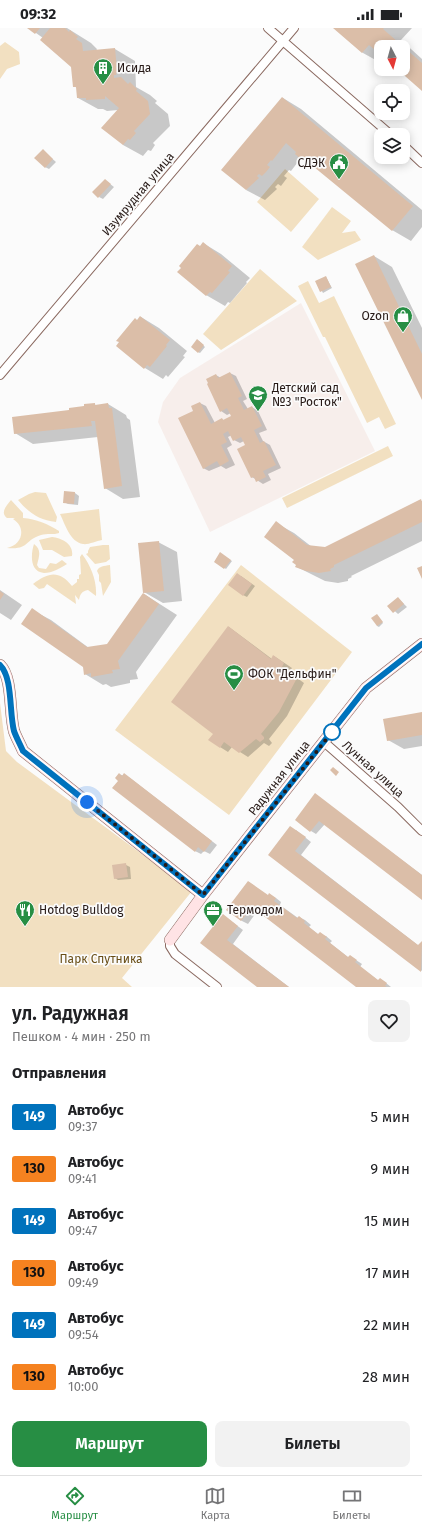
<!DOCTYPE html>
<html lang="ru">
<head>
<meta charset="utf-8">
<style>
  :root { --surface:#fff; --page:#f2f2f2; --text:#202124; --muted:#757577; --line:#e0e0e0; --accent:#278e44 }
  body { margin:0; font-family:"Fira Sans",sans-serif; background:var(--page); color:var(--text); height:100vh; display:flex; flex-direction:column; font-size:15px; white-space:nowrap }
  * { box-sizing:border-box; margin:0 }
  p { font-size:13px; color:var(--muted) }
  .icon { flex:none; width:22px; height:22px; fill:none; stroke:currentColor; stroke-width:2; stroke-linecap:round; stroke-linejoin:round }
  .map { position:relative; height:959px; overflow:hidden }
  .sheet { display:flex; flex-direction:column; background:var(--surface); flex:1 }
  .sheet>* { flex:none }
  .badge { padding:0 8px; border-radius:3px; font-size:14px; line-height:26px }
  .needle { width:26px; rotate:174deg }
  .controls { position:absolute; left:374px; top:12px; display:grid; gap:8px }
  .controls a { display:grid; place-items:center; width:36px; height:36px; border-radius:8px; background:var(--surface); box-shadow:0 2px 10px #0003; font-size:20px }
  .you { position:absolute; width:20px; height:20px; margin:-10px; border:3px solid #fff; border-radius:50%; background:#1a73e8; box-shadow:0 0 0 6px #1a73e833 }
  .map>.badge { position:absolute; translate:-50% -50%; box-shadow:0 0 0 2px #fff }
  h2 { padding:0 12px; font-size:15px; line-height:36px }
  .round { display:grid; place-items:center; flex:none; width:42px; height:42px; border-radius:8px; background:var(--page) }
  .summary { display:flex; align-items:center; justify-content:space-between; height:68px; padding:0 12px }
  h1 { font-size:19px; font-weight:600; line-height:30px }
  .action { display:flex; gap:8px; margin-top:auto; padding:8px 12px }
  .action a { flex:1; height:46px; border-radius:8px; background:var(--accent); color:#fff; font-size:16px; font-weight:600; line-height:46px; text-align:center }
  .action a+a { background:var(--page); color:var(--text) }
  ul { padding:0; list-style:none }
  li { display:flex; align-items:center; gap:12px; height:52px; padding:0 12px }
  li div { flex:1 }
  li b { display:block; font-size:15px }
  li em { font-style:normal }
  li .badge { min-width:44px; font-weight:700; text-align:center }
  .status { display:flex; justify-content:space-between; align-items:center; height:28px; padding:0 20px; background:var(--surface); direction:ltr }
  .status svg { height:11px; fill:currentColor }
  .tab-bar { display:flex; justify-content:space-around; align-items:center; height:56px; border-top:1px solid var(--line); background:var(--surface); font-size:11px; color:var(--muted) }
  .tab-bar a { display:grid; justify-items:center; gap:2px }
  .tab-bar .on { color:var(--accent) }
  .map>svg:first-child { display:block }
</style>
</head>
<body>
<div class="status"><b>09:32</b><svg viewBox="0 0 49 12"><path d="M0 12V9h3v3zM5 12V6h3v6zM10 12V3h3v9zM15 12V0h3v12zM26 1h20v11H26zM47 4h2v5h-2z"/></svg></div>
<div class="map">
<svg width="422" height="959" viewBox="0 0 422 959">
  <rect width="100%" height="100%" fill="#fbfbfb"/>
  <path fill="#f7eeeb" d="M301 275 375 423 210 504 158 394 163 374 180 350Z"/>
  <path fill="#f2e0c1" d="M5 14 19 24 20 36 7 41 0 51V18Z
    M285 141 319 171 291 204 257 174Z
    M332 179 351 193 342 205 355 203 361 212 318 232 302 219Z
    M260 241 297 273 221 322 203 306Z
    M308 253 319 275 334 268 396 396 385 401 379 389 367 395 325 309H323L298 258Z
    M388 418 393 428 287 480 282 470Z
    M35 464 46 465 57 489 56 494C39 492 29 485 18 472L29 466Z
    M11 472 23 485V490C36 491 48 496 59 503V505C54 507 47 505 41 507 24 512 30 522 7 520 22 517 27 500 13 491L15 490H7C0 485 6 478 11 472Z
    M99 481 102 512C96 513 88 517 83 516 70 514 65 496 60 486Z
    M52 509C62 510 74 516 72 528L64 529 52 522H43L39 512Z
    M34 516C42 522 39 528 37 537L39 540 46 541 50 535 56 536 62 532 67 536C61 540 52 545 44 545 29 544 31 525 34 516Z
    M103 517H109L110 531 106 534 95 536 86 526 88 525V523L90 519Z
    M82 526C91 538 97 553 96 568L88 562C82 563 80 566 79 572L75 567 76 576 47 556 44 560 39 561 33 556C49 544 59 542 72 558L77 554V551H79V547L81 546 80 529Z
    M110 537 111 554 103 568 101 555 99 553V547L97 543C99 538 104 538 110 537Z
    M241 537 352 624 229 787 115 702Z
    M0 675 6 723 17 734 192 863 122 950 132 959H0Z"/>
  <path fill="#0003" d="M29 0H67L91 15 97 21 96 23 115 21 135 33 136 59 150 67 157 73 155 75 168 86 170 98 153 115 155 117 151 123 148 122 143 128 123 117 118 82 107 83 103 81H98L78 70 77 60 74 58 72 39 43 10Z
    M334 0H412L401 12 422 31V61L398 41H403V19H381V35L363 25Z
    M283 70 301 81 422 182V199L411 213 392 202 316 139 301 130 291 143 289 142 284 148 287 150 281 158 278 156 275 159 277 161 265 172 246 162Z
    M46 125 56 134 49 141 45 139Z
    M105 152 114 159 103 171 99 169Z
    M203 215 221 226 250 250 246 254 247 255 230 275 228 274 225 278 206 267 200 219Z
    M374 228 392 239 422 300V370Z
    M326 249 332 260 323 265 317 254Z
    M141 289 159 300 187 323 183 328 185 329 168 349 166 347 163 351 145 340 117 318Z
    M199 313 205 319 200 325 198 324Z
    M230 345 236 348 247 371 243 373 248 381 252 379 258 383 267 402 259 405 263 413 270 417 281 440 268 446 271 452 263 456 252 449 246 417 244 413 240 415 234 412 232 407 228 409 232 417 227 420 235 437 226 441 221 438 209 443 203 440 194 383 200 375 206 378 215 395 222 391 225 393 233 389 231 385 227 387 221 383 216 347 221 350Z
    M94 376 98 378 108 376 126 387 127 390 130 392 140 469 123 471 105 460 98 409 33 416 15 405 70 382Z
    M65 464 75 465 79 468 78 477 68 476 64 474Z
    M420 473H422V513L351 548 352 549 348 551V553L338 555 325 553 297 539 295 532 276 495 294 505 312 519 325 520Z
    M158 514 177 524 182 573 163 575 144 564Z
    M221 526 232 533 226 541 215 533Z
    M241 548 255 558 247 569 243 567Z
    M0 562 22 577 11 592 0 585Z
    M144 566 177 587 136 644 138 651 130 652V655L111 659 106 656 103 657 85 646 84 639 32 582 51 592 89 620 108 617Z
    M398 570 407 579 398 586 389 578Z
    M378 588 383 595 379 599 377 598Z
    M229 599 272 631 274 628 292 640 289 644 304 655 287 688 269 711 272 715 269 718 264 715 248 729 232 719 228 724 220 719 214 705Z
    M422 685V718L404 721 388 712Z
    M119 746 130 750 217 817 210 826 204 823 201 826 195 823 120 752Z
    M315 767 422 847V870L325 796 316 806 311 803Z
    M296 802 311 814 301 827 419 918 422 914V943L270 827Z
    M126 837 130 839 131 851 118 852 115 850Z
    M249 854 268 868 276 870 281 874 280 877 298 890 299 889 305 892 311 897 309 899 319 907 326 908 332 913 330 915 349 930 356 932 362 936 360 939 379 953 386 955 391 959H358L258 882 248 896 242 893 227 881Z
    M223 887 243 902 233 916 289 959H259L202 915Z"/>
  <path fill="#dbbea8" d="M27 0H40L35 6Z
    M50 0H65L69 4 70 2 78 9 76 11 82 15 83 23 115 20 117 42 116 47H114V50L121 49 128 56 130 54 137 61 136 63 148 73 150 86 134 103 136 105 130 112 128 111 123 117 101 100 119 80 105 68V71L86 72V70H77L76 59H73L71 39 40 12Z
    M333 0H384L383 1 422 35V63L397 41H403V19H381V27L369 17 362 25Z
    M282 69 413 178 392 203 303 130 302 132 295 126 296 124 286 115 272 133 271 132 267 137 270 139 266 144 262 148 259 146 257 148 259 150 246 162 221 142Z
    M43 121 53 131 45 140 34 130Z
    M105 151 111 156 98 170 92 164Z
    M203 214 232 238 228 243 230 244 212 265 210 264 206 268 177 244 181 240 179 238 197 216 200 218Z
    M374 227 422 326V372L355 236Z
    M326 248 331 259 320 264 315 253Z
    M140 288 170 312 166 317 167 318 150 339 147 337 144 341 116 318 119 314 116 313 135 290 137 292Z
    M197 311 204 317 198 325 191 319Z
    M230 344 242 368 238 370 244 382 252 378 262 398 254 402 260 415 264 413 276 437 263 443 266 449 256 454 254 449 251 450 237 421 245 417 241 409 233 413 228 403 223 406 227 414 221 417 229 433 220 438 217 433 203 441 178 390 193 383 191 378 200 374 211 396 222 390 223 392 231 388 227 380 220 384 207 356 208 355 206 351 216 346 218 350Z
    M95 375V377L108 375 109 380H112L122 458 104 461 95 393H91L92 398 14 406 12 389 69 382V380L84 378V376Z
    M64 463 75 464 74 476 63 475Z
    M421 471 422 474V494L334 537V539L330 541 331 543 319 545 306 543 295 539 296 537 292 534 294 532 264 509 276 493 307 517 325 519Z
    M159 513 164 563 143 565 138 515Z
    M220 524 231 532 224 541 214 534Z
    M422 538V551L417 540Z
    M237 545 252 556 243 568 228 557Z
    M0 563 4 566 0 572Z
    M143 565 159 576 118 633 120 641 112 642 113 645 91 649V645L84 647 83 639 21 596 32 580 87 619 107 616Z
    M398 569 404 576 393 585 387 578Z
    M377 586 383 594 377 598 371 590Z
    M228 598 271 631 273 627 284 635 282 639 297 650 279 684 261 706 264 709V711L260 714 256 711 239 725 224 714 220 720 208 712 213 706 171 674Z
    M422 684V707L387 713 383 691Z
    M333 739 339 744 336 748 330 742Z
    M119 745 122 748 124 745 212 813 204 824 198 819 195 824 112 760 118 753 115 750Z
    M315 765 422 847V872L319 793 310 804 295 792Z
    M290 798 306 809 295 823 418 917 422 913 421 944 268 827Z
    M126 835 128 849 114 851 112 837Z
    M248 853 268 867 269 865 276 870 274 873 297 890 299 888 305 893 304 895 318 906 320 904 327 909 325 911 348 929 350 927 357 932 355 934 378 952 380 950 387 955 385 958 387 959H356L252 879 241 893 226 882Z
    M223 886 238 898 227 912 289 959H257L200 915Z"/>
  <g fill="none" stroke-linecap="round" stroke-linejoin="round">
    <defs>
      <path id="street" d="M268 0 391 107
        M403 117 422 135
        M0 347 294 0
        M324 714 398 779 422 803
        M170 912V918L175 926 217 959"/>
      <path id="secondary" d="M0 637C13 650 9 684 14 703 16 709 20 716 23 723L203 867
        M170 912 203 867 366 660 422 616"/>
    </defs>
    <use href="#street" stroke="#8b6a61" stroke-width="10"/>
    <use href="#secondary" stroke="#8b6a61" stroke-width="12"/>
    <use href="#street" stroke="#fff" stroke-width="8"/>
    <use href="#secondary" stroke="#ffe3e5" stroke-width="11"/>
  </g>
  <g fill="none" stroke-linecap="round" stroke-linejoin="round">
    <defs>
      <path id="line" d="M0 637C13 650 9 684 14 703 16 709 20 716 23 723L203 867 366 660 422 616"/>
    </defs>
    <use href="#line" stroke="#fff" stroke-width="9"/>
    <use href="#line" stroke="#0072bc" stroke-width="6"/>
    <path stroke="#261916" stroke-width="4" stroke-dasharray="0 7.2" d="M87 774 203 867 332 704"/>
  </g>
  <defs>
    <symbol id="building-pin" viewBox="-11 -11 22 30"><path d="M0 17L-7.5 6A9.5 9.5 0 1 1 7.5 6Z" fill="#278e44" stroke="#fbfbfb"/><path d="M-4-6H4V6H1V3H-1V6H-4ZM-2.5-4.3h1.7v1.8h-1.7ZM.8-4.3h1.7v1.8H.8ZM-2.5-1h1.7V.8h-1.7ZM.8-1h1.7V.8H.8Z" fill="#fff"/></symbol>
    <symbol id="civic-pin" viewBox="-11 -11 22 30"><path d="M0 17L-7.5 6A9.5 9.5 0 1 1 7.5 6Z" fill="#278e44" stroke="#fbfbfb"/><path d="M-.6-6.5H3V-4.5H.6V-3L4-1V1h2V6H-6V1h2V-1L-.6-3ZM-1.2 2.5V6h2.4V2.5Z" fill="#fff"/></symbol>
    <symbol id="shop-pin" viewBox="-11 -11 22 30"><path d="M0 17L-7.5 6A9.5 9.5 0 1 1 7.5 6Z" fill="#278e44" stroke="#fbfbfb"/><path d="M-5-2.5h2.3a2.7 3.5 0 0 1 5.4 0H5L5.5 6h-11ZM-1.5-2.5h3a1.5 2.3 0 0 0-3 0Z" fill="#fff"/></symbol>
    <symbol id="school-pin" viewBox="-11 -11 22 30"><path d="M0 17L-7.5 6A9.5 9.5 0 1 1 7.5 6Z" fill="#278e44" stroke="#fbfbfb"/><path d="M0-5L7-2L0 1L-7-2ZM-4 1L0 2.5L4 1V4Q0 6-4 4Z" fill="#fff"/></symbol>
    <symbol id="stadium-pin" viewBox="-11 -11 22 30"><path d="M0 17L-7.5 6A9.5 9.5 0 1 1 7.5 6Z" fill="#278e44" stroke="#fbfbfb"/><path d="M0-5a6.5 5 0 1 0 0 10a6.5 5 0 1 0 0-10ZM-3.5-1.8h7v3.6h-7Z" fill="#fff"/></symbol>
    <symbol id="restaurant-pin" viewBox="-11 -11 22 30"><path d="M0 17L-7.5 6A9.5 9.5 0 1 1 7.5 6Z" fill="#278e44" stroke="#fbfbfb"/><path d="M-5-6h1v4h1v-4h1v4h1v-4h1v5L-1.5 .5V6h-2V.5L-5-1ZM5-6V6H3V1.5H1.5Q1.5-4 5-6Z" fill="#fff"/></symbol>
    <symbol id="office-pin" viewBox="-11 -11 22 30"><path d="M0 17L-7.5 6A9.5 9.5 0 1 1 7.5 6Z" fill="#278e44" stroke="#fbfbfb"/><path d="M-6-3h4V-5.5h4V-3h4V5H-6ZM-1-4.5V-3h2v-1.5ZM-6 0V1H6V0Z" fill="#fff"/></symbol>
  </defs>
  <g fill-rule="evenodd">
    <use href="#building-pin" x="92" y="29" width="22" height="30"/>
    <use href="#civic-pin" x="328" y="124" width="22" height="30"/>
    <use href="#shop-pin" x="392" y="277" width="22" height="30"/>
    <use href="#school-pin" x="247" y="356" width="22" height="30"/>
    <use href="#stadium-pin" x="223" y="635" width="22" height="30"/>
    <use href="#restaurant-pin" x="14" y="871" width="22" height="30"/>
    <use href="#office-pin" x="202" y="871" width="22" height="30"/>
  </g>
  <circle fill="#fff" stroke="#0072bc" stroke-width="2" cx="332" cy="704" r="8"/>
  <g text-anchor="middle" stroke-width="3.5" stroke-linejoin="round" paint-order="stroke">
    <g font-size="12" fill="#261916" stroke="#fbfbfb" text-anchor="start">
      <text x="117" y="44">Исида</text>
      <text x="325" y="139" text-anchor="end">СДЭК</text>
      <text x="389" y="292" text-anchor="end">Ozon</text>
      <text x="272" y="364">Детский сад<tspan x="272" dy="14">№3 "Росток"</tspan></text>
      <text x="248" y="650">ФОК "Дельфин"</text>
      <text x="39" y="886">Hotdog Bulldog</text>
      <text x="227" y="886">Термодом</text>
    </g>
    <g font-size="12" fill="#261916" stroke="#fbfbfb">
      <text transform="translate(138 166) rotate(-50)" y="4">Изумрудная улица</text>
      <text transform="translate(373 741) rotate(42)" y="4">Лунная улица</text>
      <text transform="translate(279 750) rotate(-52)" y="4">Радужная улица</text>
    </g>
    <g font-size="12" fill="#694e16" stroke="#fbfbfb">
      <text x="101" y="935">Парк Спутника</text>
    </g>
  </g>
</svg>
<div class="controls">
<a><svg class="needle" viewBox="-14 -14 28 28"><path d="M0-13l5 13h-10z" fill="#e53935"/><path d="M0 13l5-13h-10z" fill="#757577"/></svg></a>
<a><svg class="icon" aria-label="locate" viewBox="0 0 24 24"><circle cx="12" cy="12" r="6"/><path d="M12 2v4M12 18v4M2 12h4M18 12h4"/></svg></a>
<a><svg class="icon" aria-label="layers" viewBox="0 0 24 24"><path d="M12 4l9 5-9 5-9-5zM3 14l9 5 9-5"/></svg></a>
</div>
<div class="you" style="left:87px;top:774px"></div>
</div>
<section class="sheet">
<div class="summary"><div><h1>ул. Радужная</h1><p>Пешком · 4 мин · 250 m</p></div><a class="round"><svg class="icon" aria-label="heart" viewBox="0 0 24 24"><path d="M12 20l-8-8c-3-5 5-10 8-4 3-6 11-1 8 4z"/></svg></a></div>
<h2>Отправления</h2>
<ul>
<li><span class="badge" style="background:#0072bc;color:#fff">149</span><div><b>Автобус</b><p>09:37</p></div><em>5 мин</em></li>
<li><span class="badge" style="background:#f58220;color:#111">130</span><div><b>Автобус</b><p>09:41</p></div><em>9 мин</em></li>
<li><span class="badge" style="background:#0072bc;color:#fff">149</span><div><b>Автобус</b><p>09:47</p></div><em>15 мин</em></li>
<li><span class="badge" style="background:#f58220;color:#111">130</span><div><b>Автобус</b><p>09:49</p></div><em>17 мин</em></li>
<li><span class="badge" style="background:#0072bc;color:#fff">149</span><div><b>Автобус</b><p>09:54</p></div><em>22 мин</em></li>
<li><span class="badge" style="background:#f58220;color:#111">130</span><div><b>Автобус</b><p>10:00</p></div><em>28 мин</em></li>
</ul>
<div class="action"><a>Маршрут</a><a>Билеты</a></div>
</section>
<nav class="tab-bar">
<a class="on"><svg class="icon" aria-label="directions" viewBox="0 0 24 24"><path d="M12 3l9 9-9 9-9-9zM9 14v-3h6M13 9l2 2-2 2"/></svg>Маршрут</a>
<a><svg class="icon" aria-label="map" viewBox="0 0 24 24"><path d="M3 6l6-2 6 2 6-2v14l-6 2-6-2-6 2zM9 4v14M15 6v14"/></svg>Карта</a>
<a><svg class="icon" aria-label="tickets" viewBox="0 0 24 24"><path d="M3 7h18v10H3zM15 7v10"/></svg>Билеты</a>
</nav>
</body>
</html>
